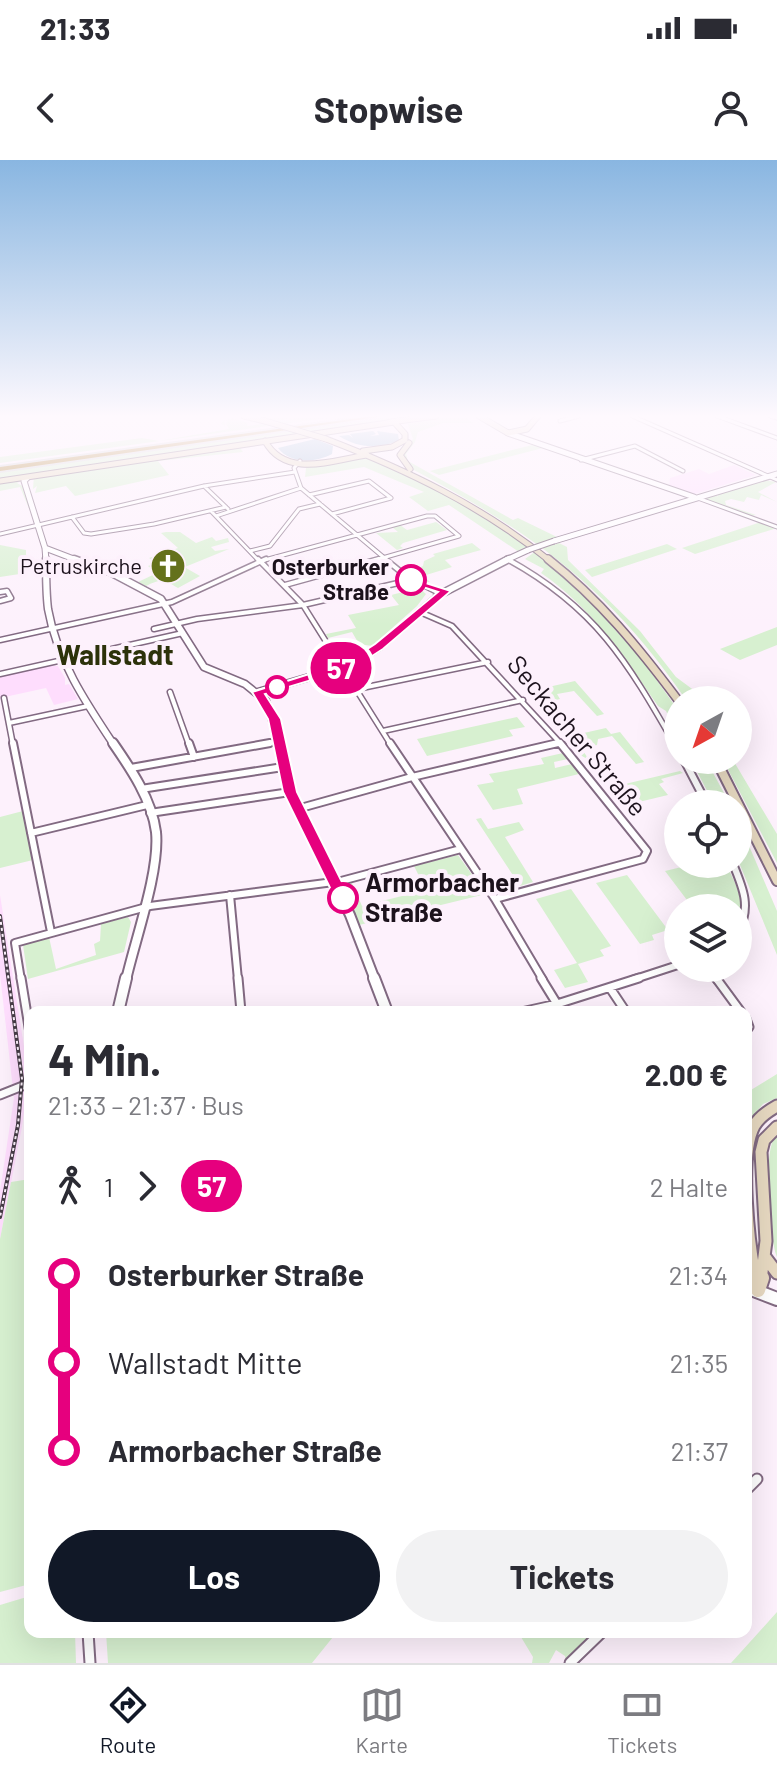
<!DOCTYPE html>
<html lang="de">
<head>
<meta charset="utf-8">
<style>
  :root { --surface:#fff; --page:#f2f2f3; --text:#2b2b33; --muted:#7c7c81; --line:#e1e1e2; --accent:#111827 }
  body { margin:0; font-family:Barlow,sans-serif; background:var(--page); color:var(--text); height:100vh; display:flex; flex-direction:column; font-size:30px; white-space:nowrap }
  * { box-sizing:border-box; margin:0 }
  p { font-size:26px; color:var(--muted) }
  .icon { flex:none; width:44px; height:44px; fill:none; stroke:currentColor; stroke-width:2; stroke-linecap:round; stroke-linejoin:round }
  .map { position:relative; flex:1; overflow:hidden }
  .details { position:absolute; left:24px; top:846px; width:728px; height:632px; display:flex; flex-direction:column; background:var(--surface); border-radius:16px; box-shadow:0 8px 32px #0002 }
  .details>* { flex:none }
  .badge { padding:0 16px; border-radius:26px; font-size:28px; line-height:52px }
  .needle { width:52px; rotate:220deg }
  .controls { position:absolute; left:664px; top:526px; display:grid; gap:16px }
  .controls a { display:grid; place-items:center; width:88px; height:88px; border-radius:50%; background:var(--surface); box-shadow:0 8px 32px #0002; font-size:40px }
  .map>.badge { position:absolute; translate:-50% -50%; box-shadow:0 0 0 4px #fff }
  .legs { display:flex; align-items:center; gap:12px; height:88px; padding:0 24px; font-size:26px }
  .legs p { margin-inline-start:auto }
  .headline { display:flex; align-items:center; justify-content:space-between; height:136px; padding:0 24px }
  h1 { font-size:44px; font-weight:700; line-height:60px }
  .primary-button { display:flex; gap:16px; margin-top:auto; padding:16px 24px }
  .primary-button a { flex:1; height:92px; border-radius:48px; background:var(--accent); color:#fff; font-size:32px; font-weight:700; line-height:92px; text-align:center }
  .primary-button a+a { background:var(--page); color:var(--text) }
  ul { padding:0 24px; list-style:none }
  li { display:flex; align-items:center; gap:28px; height:88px; font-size:30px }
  li i { display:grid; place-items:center; width:12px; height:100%; margin:0 10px; background:currentColor }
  li i::after { content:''; width:20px; height:20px; margin:-10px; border:6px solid; border-radius:50%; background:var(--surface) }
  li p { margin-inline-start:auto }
  li:first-child i { background:linear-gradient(#0000 50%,currentColor 0) }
  li:last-child i { background:linear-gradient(currentColor 50%,#0000 0) }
  .status { display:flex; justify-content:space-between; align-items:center; height:56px; padding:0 40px; background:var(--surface); direction:ltr }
  .status svg { height:22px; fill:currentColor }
  header { display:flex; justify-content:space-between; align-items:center; height:104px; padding:0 24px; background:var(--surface); font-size:36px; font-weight:700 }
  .menu { display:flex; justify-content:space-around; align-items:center; height:112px; border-top:2px solid var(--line); background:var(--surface); font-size:22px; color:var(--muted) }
  .menu a { display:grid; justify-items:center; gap:4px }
  .menu .active { color:var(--accent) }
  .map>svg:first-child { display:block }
</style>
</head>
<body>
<div class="status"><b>21:33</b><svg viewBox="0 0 49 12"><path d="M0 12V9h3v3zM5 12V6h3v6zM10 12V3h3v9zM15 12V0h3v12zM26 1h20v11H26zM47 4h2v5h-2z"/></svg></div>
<header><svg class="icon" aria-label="back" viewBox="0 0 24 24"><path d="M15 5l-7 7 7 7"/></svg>Stopwise<svg class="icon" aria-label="person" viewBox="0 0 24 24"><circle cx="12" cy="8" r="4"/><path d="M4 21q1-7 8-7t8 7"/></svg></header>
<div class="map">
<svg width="777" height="1503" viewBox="0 0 777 1503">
  <rect width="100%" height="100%" fill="#fdf1fc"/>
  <path fill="#feddfd" d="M734 305 756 315 692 335 669 328 670 318 699 309 709 314Z
    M46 506H58L65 518V525L69 524 78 539 54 545 46 528 0 538V516Z
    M0 735 27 905 30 906 22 967 0 1079V1031L14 938 0 814Z"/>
  <path fill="#d7f0d0" d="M253 256 292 257 277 262 304 256H342L0 303V297L142 278 159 281 229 269 226 264 228 259 224 262 225 266 221 263C228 256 237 259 248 263L247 266 275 262Z
    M397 256H424L238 285 243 292 158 301 169 315 75 336 66 326 35 333 37 326 33 329 34 315 17 323 24 327 30 351 20 327 0 331V312Z
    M449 256 465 257 473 263H443L418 272 415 282 406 294 408 301 513 360 518 358 557 377 548 381 553 385 559 383 567 387 568 400 640 471 676 517 707 540H686C609 427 531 372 412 309L403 298V291L413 279 408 264Z
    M532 285 543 288 439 315 430 311Z
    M368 297 442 330 532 386 519 392 449 345 428 351 409 337 424 332 364 307 305 317 306 308 304 306Z
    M764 320 776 322 758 332 777 342 761 335 759 340 747 337 744 342 731 339 725 341 726 345 756 355 750 356 703 339 716 335 718 337 717 333Z
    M436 362 447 370 403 383 400 386 403 388 397 390 376 373 398 372 392 367 400 365 407 370Z
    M761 362 777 368 695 394 682 388Z
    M166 372H180L196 383 212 377 216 381 228 378 229 382 211 387 215 391 229 389 180 409 168 403 171 401 169 399 158 404 168 411 161 414 165 416 186 408 200 416 178 428C165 421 164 417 146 426L138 422 157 413 148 406 156 403 149 398 178 388 161 373Z
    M472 383 481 390 445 400 452 407 423 416 430 422 420 421 409 412 423 406 424 401 435 396 433 394Z
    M667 384 677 389 592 417 585 410Z
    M0 385 26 390V413L0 417Z
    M536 391 576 426 643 501 678 550V576L666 551 658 546C624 497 591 447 541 413L544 409 525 399Z
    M419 428 426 434 417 446 372 486 359 484 352 472 328 478 326 474 356 468 348 455 399 445 391 435Z
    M777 467V485L740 500 720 489Z
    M575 521 604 554 597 556 574 531 557 534 560 539 536 545 526 532Z
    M517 557 525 567 509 570 513 576 427 596 417 579Z
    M606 568 611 574 620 572 644 602 636 604 612 576 598 579 597 585 582 589 589 600 582 596 566 577Z
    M563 593 568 599 554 602 555 608 572 604 579 614 517 629 523 644 493 650 477 625 494 622 489 614 544 604 541 598Z
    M691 600H706L730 644H714Z
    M723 600H733L777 674V703Z
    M680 611 683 613 661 619 664 622 659 624 668 635 622 646 608 628Z
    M23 651 33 700 0 708V657Z
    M481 658 488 669 519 662 524 670 505 677 533 722 520 726 476 659Z
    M738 660 777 751V795L738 700Z
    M458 695 486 734 359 765 342 725 352 723 362 746 426 730 414 706Z
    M694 704H726C734 721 746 740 738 759V748H693L665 711Z
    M627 715 668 770 652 775 654 780 640 784 596 723Z
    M571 729 611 786 600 790 604 796 578 804 588 822 565 828 554 810 577 803 536 739Z
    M128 757 131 762 124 792 28 819 23 785 49 777 56 809 96 795 94 784 100 781 101 764Z
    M777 914V938L763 944 746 964V933Z
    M777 974V1097C769 1078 762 986 777 974Z
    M30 1019V1424L0 1432V1079L11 1022Z
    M30 1436V1472H75L76 1503H0V1445Z
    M777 1452V1503H731Z
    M106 1472H337L312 1503H108Z
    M518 1472H597L566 1502 565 1496 556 1490 549 1503H532L533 1497Z"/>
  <path fill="#9cbad6" d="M373 271 376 274 370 276 379 275 377 271 398 274 399 281C378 288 359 289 339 276L349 275 353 278 350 274Z
    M315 279 333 286 332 294C315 303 290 304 278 288Z"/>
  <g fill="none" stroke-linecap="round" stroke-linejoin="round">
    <defs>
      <path id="minor-far4" d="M632 256 777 320
        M717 256 777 278
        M770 256 777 258
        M560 261 579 256
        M581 300 635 286 683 311
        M300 301 294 308 301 328 388 401
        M204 326 228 349
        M309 335 369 321 391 338
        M695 337 777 367
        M211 351 259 401
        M332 354 391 338
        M216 356 301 328
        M72 357 84 373 91 374 154 364 226 347
        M0 374 204 326 295 312
        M250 391 270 386 299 349 320 344
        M507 399 510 401
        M261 401 427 356H435L459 376 372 401"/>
      <path id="minor-far3" d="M258 399 303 445 391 585
        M385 399 406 416 441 434
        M507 399C595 447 627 501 675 585
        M285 425 379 399
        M0 432 7 431 11 438 0 441
        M420 452 452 466 562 585
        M154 469 197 459 303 445 411 420
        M0 480 172 442 266 399
        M0 514 183 473
        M357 529 488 502
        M170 532 189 585
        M4 538 13 585
        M9 563 88 546
        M383 571 523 540
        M259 585 278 581
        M549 585 560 582"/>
      <path id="minor-far2" d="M13 583 51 772
        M189 583 194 597
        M390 583 495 739 543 820
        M674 583 678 589
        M684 600 707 644
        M131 608 270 583
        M141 629 283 607
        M297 649 412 617 558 583
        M150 653 290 632
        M31 673 147 645
        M733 704C744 730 751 747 738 774
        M230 735 238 820
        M495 739 643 699 647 691 560 583
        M709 808 717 820
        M21 820 15 783 150 746 341 721 461 689
        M632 820 678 805"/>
      <path id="minor-far1" d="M21 818 30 873
        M238 818 241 852
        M541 818 557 844
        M716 818 741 852
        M610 828 626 852
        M521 852 557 844 639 818
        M746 859 749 867 746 871
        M0 935 30 923"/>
      <path id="minor" d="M746 1330 757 1319
        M88 1472 90 1503
        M570 1503 602 1472"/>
      <path id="tertiary-far4" d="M508 273 694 337
        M27 318 24 321 45 388 46 401
        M554 381 777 314
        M45 388 79 401
        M504 401 528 390"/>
      <path id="tertiary-far3" d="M46 399C46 415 46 433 48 449 57 500 86 543 114 585
        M74 399 110 412 161 439 204 507 245 524 266 541 280 585
        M437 436 509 399
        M258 532 351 505 379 487 441 434"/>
      <path id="tertiary-far2" d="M113 583C131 609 152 640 156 672 160 711 135 780 126 820
        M279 583 290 632 350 755 375 820"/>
      <path id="tertiary-far1" d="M374 818 387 852
        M118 852 126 818"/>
      <path id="tertiary" d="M746 1127 777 1139"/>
      <path id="secondary-far4" d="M244 256 265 261
        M479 256 508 273 527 269 538 256
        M390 262 436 256
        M326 279C407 310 482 346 550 401
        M265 281C286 319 333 300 367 295
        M409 283 400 295 410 309
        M363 291 392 287 405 280V274L394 262
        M0 321 394 262"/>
      <path id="secondary-far3" d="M548 399C599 439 639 488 678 540"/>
      <path id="secondary-far2" d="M716 600 777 721"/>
      <path id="secondary-far1" d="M765 1097 777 1113
        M756 1120C749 1086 738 996 754 966 759 957 768 951 777 946
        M761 1120 766 1081 761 992 764 980 777 967"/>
      <path id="secondary" d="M755 1118 758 1130
        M758 1130 762 1118"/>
      <path id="motorway" d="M373 256H385L0 311V307Z"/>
    </defs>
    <use href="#minor-far4" stroke="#826a82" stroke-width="5"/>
    <use href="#minor-far3" stroke="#826a82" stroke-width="7"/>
    <use href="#minor-far2" stroke="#826a82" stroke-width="10"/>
    <use href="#minor-far1" stroke="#826a82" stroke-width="11"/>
    <use href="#minor" stroke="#826a82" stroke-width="13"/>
    <use href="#tertiary-far4" stroke="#826a82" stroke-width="7"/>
    <use href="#tertiary-far3" stroke="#826a82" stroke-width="9"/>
    <use href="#tertiary-far2" stroke="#826a82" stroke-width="12"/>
    <use href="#tertiary-far1" stroke="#826a82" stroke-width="14"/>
    <use href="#tertiary" stroke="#826a82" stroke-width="16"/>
    <use href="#secondary-far4" stroke="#826a82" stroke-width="7"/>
    <use href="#secondary-far3" stroke="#826a82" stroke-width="10"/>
    <use href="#secondary-far2" stroke="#826a82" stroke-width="12"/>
    <use href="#secondary-far1" stroke="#826a82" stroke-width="15"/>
    <use href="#secondary" stroke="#826a82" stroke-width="18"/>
    <use href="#motorway" stroke="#d6d4d6" stroke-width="4"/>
    <use href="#minor-far4" stroke="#fff" stroke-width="3"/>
    <use href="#minor-far3" stroke="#fff" stroke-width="4"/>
    <use href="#minor-far2" stroke="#fff" stroke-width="6"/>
    <use href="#minor-far1" stroke="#fff" stroke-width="7"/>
    <use href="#minor" stroke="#fff" stroke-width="9"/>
    <use href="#tertiary-far4" stroke="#fff" stroke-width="5"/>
    <use href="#tertiary-far3" stroke="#fff" stroke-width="6"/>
    <use href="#tertiary-far2" stroke="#fff" stroke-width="8"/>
    <use href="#tertiary-far1" stroke="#fff" stroke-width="10"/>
    <use href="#tertiary" stroke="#fff" stroke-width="12"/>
    <use href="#secondary-far4" stroke="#e7d9c1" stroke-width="5"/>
    <use href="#secondary-far3" stroke="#e7d9c1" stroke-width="7"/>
    <use href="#secondary-far2" stroke="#e7d9c1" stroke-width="8"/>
    <use href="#secondary-far1" stroke="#e7d9c1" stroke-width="11"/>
    <use href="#secondary" stroke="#e7d9c1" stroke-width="14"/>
    <use href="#motorway" fill="#ae7f2f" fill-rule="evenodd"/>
    <defs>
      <path id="rail" d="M0 756 22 919 18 965 0 1057"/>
    </defs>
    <use href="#rail" stroke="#463c46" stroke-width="4"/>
    <use href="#rail" stroke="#fdf1fc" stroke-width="2" stroke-dasharray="3" stroke-linecap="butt"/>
    <defs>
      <path id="tertiary-bridge" d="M528 390 554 381"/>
      <path id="secondary-bridge" d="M265 261 326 279"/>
    </defs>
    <use href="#tertiary-bridge" stroke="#826a82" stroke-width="7" stroke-linecap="butt"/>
    <use href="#secondary-bridge" stroke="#826a82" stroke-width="7" stroke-linecap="butt"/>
    <use href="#tertiary-bridge" stroke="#fff" stroke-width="5"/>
    <use href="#secondary-bridge" stroke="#e7d9c1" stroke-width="5"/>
  </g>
  <linearGradient id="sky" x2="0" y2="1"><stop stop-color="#89b6e1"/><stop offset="0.55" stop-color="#fef9fe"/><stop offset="1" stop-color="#fef9fe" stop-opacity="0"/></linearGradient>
  <rect width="777" height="466" fill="url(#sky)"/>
  <path fill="#e6007e" stroke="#fff" stroke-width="2" d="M407 417 451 431 383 489 355 507 265 534 281 559 297 632 350 738 343 744 335 738 283 632 268 559 252 532 347 502 375 484 438 432 407 422Z"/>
  <defs>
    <symbol id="church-disc" viewBox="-11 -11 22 22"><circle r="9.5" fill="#64711b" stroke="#fdf1fc"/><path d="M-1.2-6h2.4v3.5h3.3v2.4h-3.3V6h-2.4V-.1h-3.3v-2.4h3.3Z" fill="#fff"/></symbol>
  </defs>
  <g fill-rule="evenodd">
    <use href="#church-disc" x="148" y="386" width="40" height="40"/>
  </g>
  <g fill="#fff" stroke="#e6007e" stroke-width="4">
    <circle cx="411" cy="420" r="14"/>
    <circle cx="277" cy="527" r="10"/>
    <circle cx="343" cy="738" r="14"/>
  </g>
  <g text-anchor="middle" stroke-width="8" stroke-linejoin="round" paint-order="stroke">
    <g font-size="22" fill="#1c121c" stroke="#fdf1fc" text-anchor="end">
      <text x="142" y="414">Petruskirche</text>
    </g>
    <g font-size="22" font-weight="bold" fill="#1c121c" stroke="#fdf1fc" text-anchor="end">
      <text x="389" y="415">Osterburker<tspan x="389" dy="25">Straße</tspan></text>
    </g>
    <g font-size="26" fill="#1c121c" stroke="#fdf1fc">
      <text transform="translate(577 576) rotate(50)" y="9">Seckacher Straße</text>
    </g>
    <g font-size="26" font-weight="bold" fill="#1c121c" stroke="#fdf1fc" text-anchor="start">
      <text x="365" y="732">Armorbacher<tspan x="365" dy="30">Straße</tspan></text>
    </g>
    <g font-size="28" font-weight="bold" fill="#2c320a" stroke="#fdf1fc">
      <text x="115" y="505">Wallstadt</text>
    </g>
  </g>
</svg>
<div class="controls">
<a><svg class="needle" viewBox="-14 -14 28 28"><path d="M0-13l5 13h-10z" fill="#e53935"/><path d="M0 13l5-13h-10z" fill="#7c7c81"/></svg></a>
<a><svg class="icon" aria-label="locate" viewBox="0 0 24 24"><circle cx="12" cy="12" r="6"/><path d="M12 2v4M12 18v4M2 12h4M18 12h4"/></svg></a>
<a><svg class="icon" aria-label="layers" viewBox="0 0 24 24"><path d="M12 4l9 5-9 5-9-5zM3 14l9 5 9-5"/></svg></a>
</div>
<b class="badge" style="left:341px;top:508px;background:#e6007e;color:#fff">57</b>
<section class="details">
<div class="headline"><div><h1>4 Min.</h1><p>21:33 – 21:37 · Bus</p></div><b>2.00 €</b></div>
<div class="legs"><svg class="icon" aria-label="walk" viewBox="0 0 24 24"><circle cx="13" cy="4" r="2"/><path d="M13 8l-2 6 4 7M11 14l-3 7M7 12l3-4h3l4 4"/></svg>1<svg class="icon" aria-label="forward" viewBox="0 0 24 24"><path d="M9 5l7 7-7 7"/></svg><b class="badge" style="background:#e6007e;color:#fff">57</b><p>2 Halte</p></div>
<ul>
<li><i style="color:#e6007e"></i><b>Osterburker Straße</b><p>21:34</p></li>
<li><i style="color:#e6007e"></i><span>Wallstadt Mitte</span><p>21:35</p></li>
<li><i style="color:#e6007e"></i><b>Armorbacher Straße</b><p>21:37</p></li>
</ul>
<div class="primary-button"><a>Los</a><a>Tickets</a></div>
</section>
</div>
<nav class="menu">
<a class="active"><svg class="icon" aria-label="directions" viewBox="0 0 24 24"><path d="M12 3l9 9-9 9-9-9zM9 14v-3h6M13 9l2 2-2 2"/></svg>Route</a>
<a><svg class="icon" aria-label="map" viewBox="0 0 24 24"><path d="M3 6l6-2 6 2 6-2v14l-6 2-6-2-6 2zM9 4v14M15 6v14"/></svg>Karte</a>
<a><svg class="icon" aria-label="tickets" viewBox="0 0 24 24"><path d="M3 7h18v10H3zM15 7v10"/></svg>Tickets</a>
</nav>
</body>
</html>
